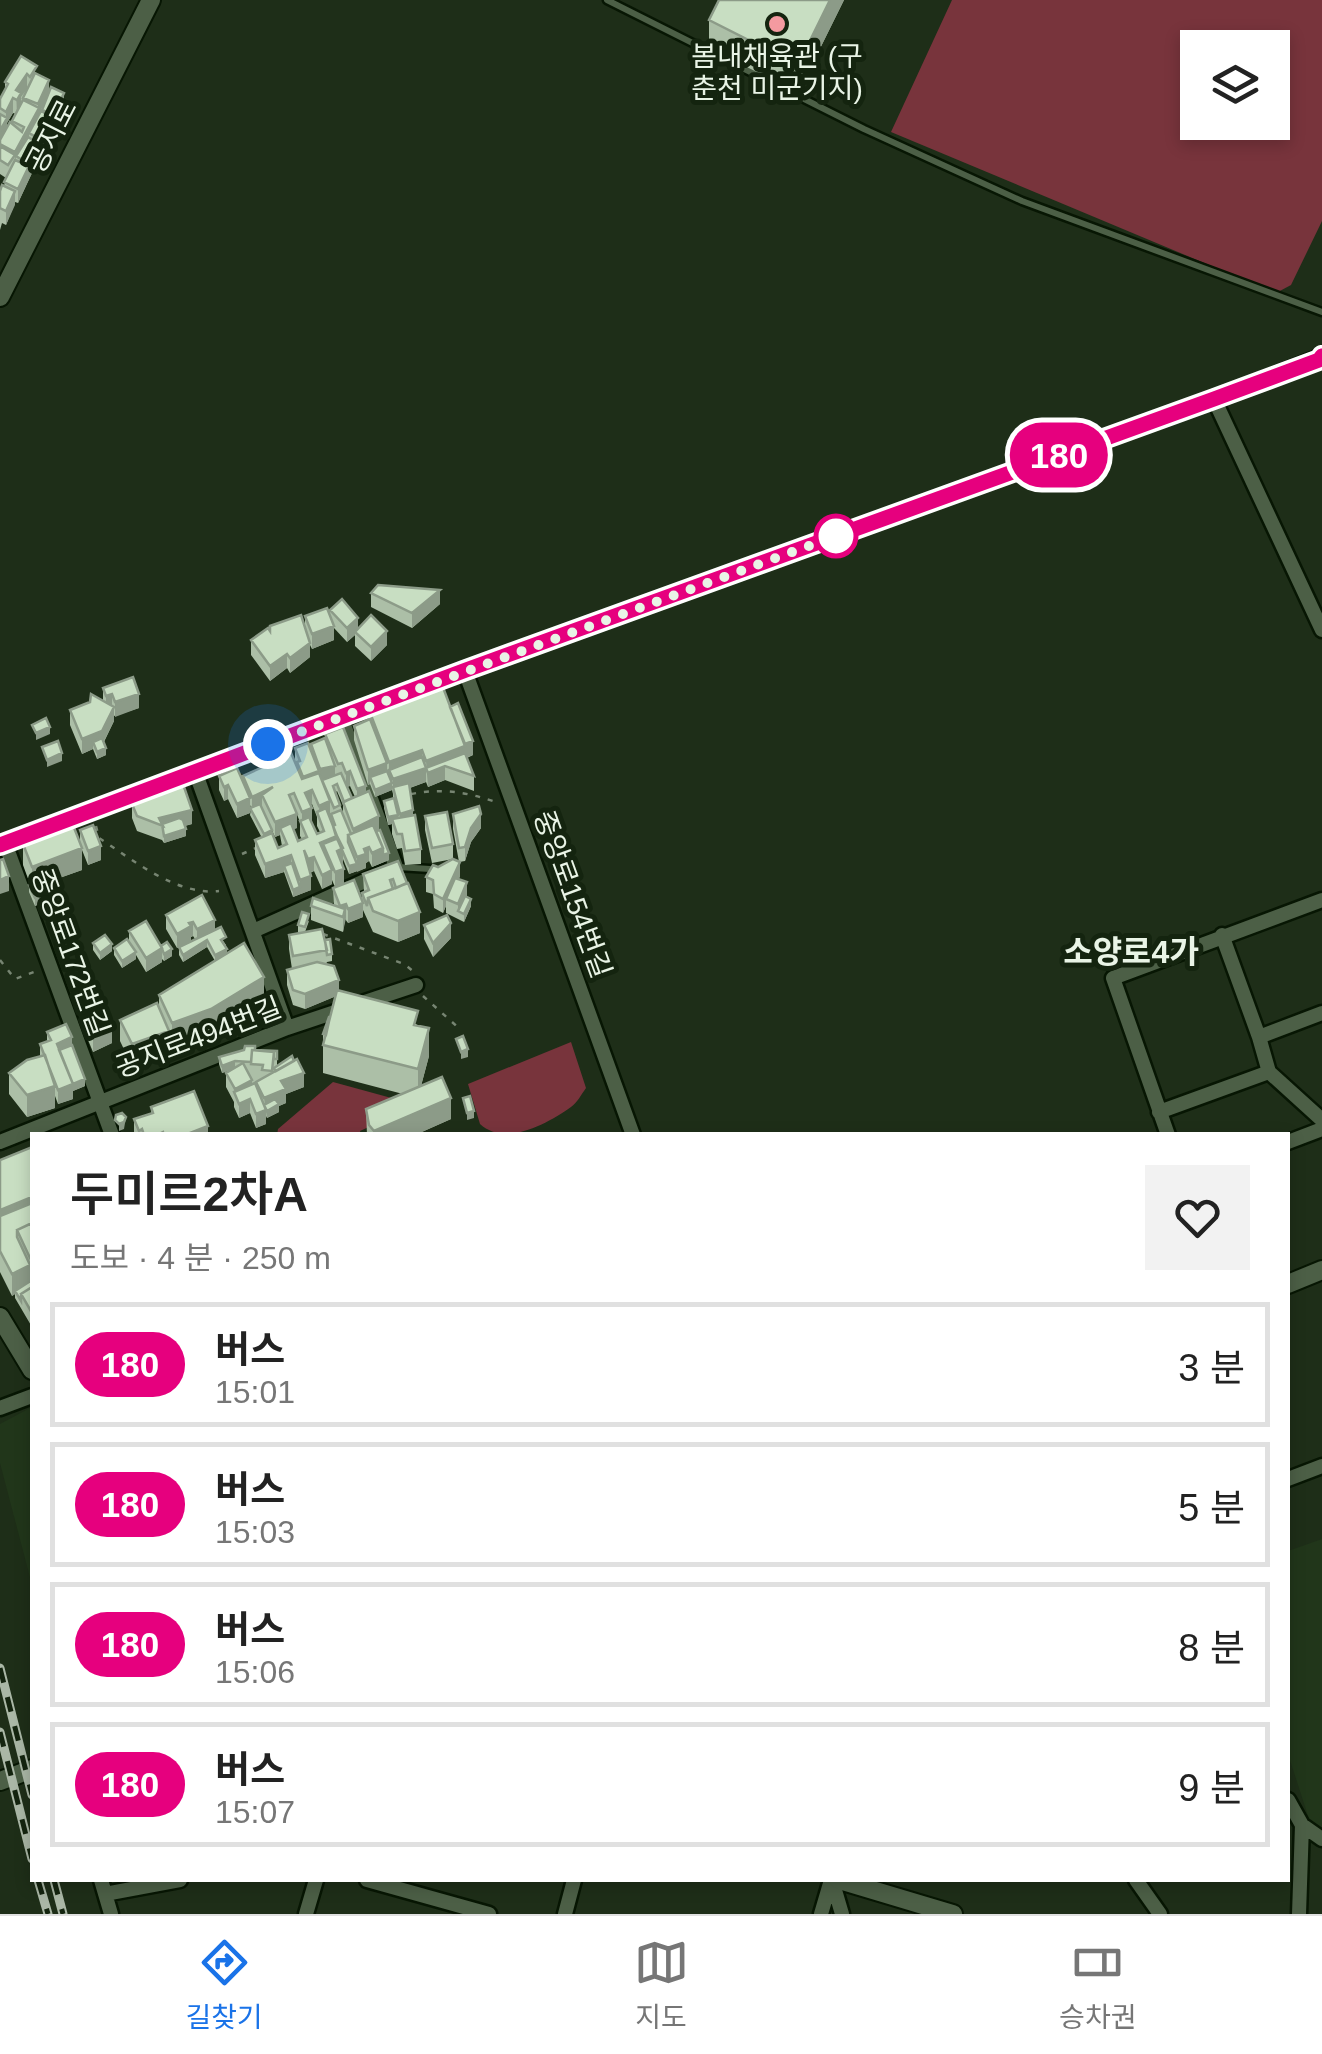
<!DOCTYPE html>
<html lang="ko">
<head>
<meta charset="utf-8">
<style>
  :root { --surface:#fff; --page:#f2f2f2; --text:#222; --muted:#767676; --line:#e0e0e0; --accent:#1a73e8 }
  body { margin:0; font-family:Helvetica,"Noto Sans KR",sans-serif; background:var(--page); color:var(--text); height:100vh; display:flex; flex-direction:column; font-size:38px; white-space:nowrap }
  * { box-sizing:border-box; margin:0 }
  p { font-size:32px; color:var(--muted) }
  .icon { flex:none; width:55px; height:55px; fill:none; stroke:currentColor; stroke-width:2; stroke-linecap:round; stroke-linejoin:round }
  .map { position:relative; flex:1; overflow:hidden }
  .drawer { position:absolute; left:30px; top:1132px; width:1260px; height:750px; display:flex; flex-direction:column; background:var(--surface); border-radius:0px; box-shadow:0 5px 15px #0003 }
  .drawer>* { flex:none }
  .badge { padding:0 20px; border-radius:32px; font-size:35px; line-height:65px }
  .fabs { position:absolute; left:1180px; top:30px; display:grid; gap:20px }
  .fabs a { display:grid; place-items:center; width:110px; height:110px; border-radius:0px; background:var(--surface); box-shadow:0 5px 15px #0003; font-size:50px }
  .you { position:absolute; width:50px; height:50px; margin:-25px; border:8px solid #fff; border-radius:50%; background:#1a73e8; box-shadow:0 0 0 15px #1a73e833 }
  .map>.badge { position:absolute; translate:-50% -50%; box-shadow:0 0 0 5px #fff }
  .round { display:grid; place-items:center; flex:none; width:105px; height:105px; border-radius:0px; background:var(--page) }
  .summary { display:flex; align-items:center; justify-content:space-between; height:170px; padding:0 40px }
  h1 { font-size:48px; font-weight:600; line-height:75px }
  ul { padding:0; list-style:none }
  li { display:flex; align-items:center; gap:30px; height:125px; margin:0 20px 15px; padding:0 20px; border:5px solid var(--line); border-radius:0px }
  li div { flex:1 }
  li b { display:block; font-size:38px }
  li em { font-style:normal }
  li .badge { min-width:110px; font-weight:700; text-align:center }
  .tab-bar { display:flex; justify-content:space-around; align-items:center; height:140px; border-top:2px solid var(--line); background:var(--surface); font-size:28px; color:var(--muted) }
  .tab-bar a { display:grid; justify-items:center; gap:5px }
  .tab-bar .current { color:var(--accent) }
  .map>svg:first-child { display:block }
</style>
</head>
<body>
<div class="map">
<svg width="1322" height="1914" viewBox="0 0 1322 1914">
  <rect width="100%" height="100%" fill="#1e2e18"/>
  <path fill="#21361a" d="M32 1407V1585L0 1463V1424Z
    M1322 1539V1832L1311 1825 1288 1754V1551Z"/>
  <path fill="#78343c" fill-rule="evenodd" d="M952 0H1322V221L1291 285 1276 293 891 132ZM1198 48H1272V122H1198Z
    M571 1042 586 1088C581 1095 577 1103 571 1107 547 1124 505 1147 480 1124L468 1084Z
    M333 1082 417 1105 360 1131 361 1135H277L278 1129Z"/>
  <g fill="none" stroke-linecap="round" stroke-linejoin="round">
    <defs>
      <path id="lane" d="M607 0 864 129 1022 201 1322 312
        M398 867 430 869"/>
      <path id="street" d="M1214 399 1322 630
        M465 671 633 1135
        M195 771 287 1028
        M5 843 112 1135
        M0 845 465 671 1214 399 1322 356
        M253 931 396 867 341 717
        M1222 935 1259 1037 1269 1072 1322 1120
        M1259 1037 1322 1013
        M1159 1112 1269 1072
        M1168 1135 1113 978 1322 900
        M0 1142 287 1028 416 985
        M1288 1142 1322 1129
        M0 1408 32 1396
        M1288 1479 1322 1466
        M1288 1800 1302 1825 1299 1914
        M1302 1825 1322 1839
        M101 1880 111 1914
        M367 1880 489 1914
        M832 1880 842 1914
        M1136 1880 1160 1914
        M105 1894 180 1880
        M306 1914 316 1880
        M565 1914 574 1880
        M821 1914 831 1880"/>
      <path id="secondary" d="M0 297 151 0
        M1288 1284 1322 1270
        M0 1317 32 1370
        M0 1781 32 1769
        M839 1880 953 1914"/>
    </defs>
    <use href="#lane" stroke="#071603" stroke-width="11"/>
    <use href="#street" stroke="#071603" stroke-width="19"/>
    <use href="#secondary" stroke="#071603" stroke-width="22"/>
    <path stroke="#778572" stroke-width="2.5" stroke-dasharray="5 8" stroke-linecap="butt" d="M411 794C443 788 466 792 496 802
      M96 826 99 838C133 860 177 896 219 891
      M242 854 258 847
      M323 934 404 964 413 971
      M0 960 15 979 34 972
      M423 996 461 1030"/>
    <use href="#lane" stroke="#4c5f46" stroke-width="6"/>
    <use href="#street" stroke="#4c5f46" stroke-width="14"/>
    <use href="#secondary" stroke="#4c5f46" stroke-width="18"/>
    <defs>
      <path id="rail" d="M0 1668 32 1795
        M0 1732 32 1859
        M38 1880 48 1914
        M54 1880 63 1914"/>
    </defs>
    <use href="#rail" stroke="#aab7a6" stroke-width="9"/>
    <use href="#rail" stroke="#14240f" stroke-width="5" stroke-dasharray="15" stroke-linecap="butt"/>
  </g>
  <path fill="#acbfa7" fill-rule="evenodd" d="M719 0H844L798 93 709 48V20Z
    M21 56 37 74 49 93 64 107 40 153 39 152V158L18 203 15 202 6 225 2 223 0 230V191L4 186 6 178 0 174V99L5 91V82ZM13 113 16 114 12 124 7 127V123Z
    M371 593 440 604 412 628 371 607Z
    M330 610 387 645 371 661 355 646V635L347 642 334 628V640L312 649 310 645V657L290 673 287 668 270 681 251 655V640L268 629 305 627V616L330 617Z
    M103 688 139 708 114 716V721L104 742 106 755 97 759 93 749 82 754 70 725V710L103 701Z
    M449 703 473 755 467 758 474 776V791L445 780 428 787 426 782 410 788 413 816 421 849V864L405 865 402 848 397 849 392 834V824L388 825 384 808V801L393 798V794L392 790 375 797 370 784 368 785 354 740V726L369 720V710Z
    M325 734 366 792 389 860 372 867 369 861 366 863V868L349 874 343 859 342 863 344 883 335 887 332 880V884L322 889 314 871 310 873 311 890 293 897 284 872 265 878 255 855V840L262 838 250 815 251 808 250 805V813L237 818 228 799 224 801 219 790V776L243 782V776L262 767V761L295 763V748L311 750V744L325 740ZM350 786 355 797 352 798 347 787ZM337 791 343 805V813L336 792ZM312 804 317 817V826L320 832 317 834 312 822 310 805ZM294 807 300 822V836L302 839 298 841 293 829 297 828ZM268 822 275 837 280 835 282 846 278 848Z
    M132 804 192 824 185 826 186 836 164 843 162 840 137 831 132 818Z
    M453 814 481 828 471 842 465 861 459 862V879L471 906 464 922 446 913V906L443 913 434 908 433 894 426 892V877L459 862 453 829Z
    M425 816 453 844V859L432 863 425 830Z
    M80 830 101 860 88 865 82 850V870L42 884 46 901 35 906 29 892V885L30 884 23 865V844L80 843Z
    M398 861 420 933 398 942 373 932 363 910V917L348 923 345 919 343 932 311 920V906L334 905 333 888 362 900V893L364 892 363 874Z
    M166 915 215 929 226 945 225 946 227 953 264 1005 211 1037 172 1052 169 1045V1053L132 1066 120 1041V1020L159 1009V995L215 961 207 947 183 962 179 955V947L195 939 193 936 191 937V941L177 948 166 929Z
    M309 921 305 932 325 940 332 954V961L327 962 326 964 339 990 418 1025 429 1056 421 1086 451 1119 415 1135H367L366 1109 403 1094 323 1073V1034L330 1017 336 996 305 1009 293 1005 287 985V970L292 969 289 949V935L301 933 298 932V925Z
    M424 925 451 938 433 957 424 939Z
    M129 931 161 946 172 956 164 961 162 959V962L146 972 136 955V959L122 968 114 955V948L129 943Z
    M93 943 112 951 100 960 93 950Z
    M86 1021 112 1043 93 1052 86 1035Z
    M47 1032 72 1045 85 1086 73 1091V1099L58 1104 55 1096V1108L27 1117 9 1094V1073L40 1056V1044L47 1042Z
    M255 1050 277 1051V1066L304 1087 286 1094V1103L279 1106V1112L267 1118 266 1116V1124L256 1128 250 1113 239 1118 234 1107V1102L226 1087V1073L233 1069 222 1073 219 1064V1057Z
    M151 1107 208 1135H134V1119L151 1114Z
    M32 1147V1327L15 1298V1294L12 1296 0 1272V1160Z"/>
  <path fill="#8c9b88" d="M830 0H844L798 93V65Z
    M27 74V89L21 97V107L17 115 16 90Z
    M49 80V94L29 133V141L16 156 15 167V152L38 111V104Z
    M64 93V107L53 129V115Z
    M13 98V113L7 123V133L0 144V131L6 121V112Z
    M52 117V131L40 153V139Z
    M39 144V158L18 203V189Z
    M15 191V205L6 225V211Z
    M440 590V604L412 628V613Z
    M358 618V632H355V635L347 642V628Z
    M334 626V640L312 649V634Z
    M387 631V645L371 661V647Z
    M310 643V657L290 673V658Z
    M287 654V668L270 681V666Z
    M112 694V709L106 711V696Z
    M139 694V708L115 717V702Z
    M114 707V721L102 745 93 742V749L82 754V739Z
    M50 727V734L36 740V733Z
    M473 741V755L445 766V780L428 787 426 761Z
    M106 748V755L97 759V752Z
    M422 750V769L426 768V782L395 793 393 787V794V779L389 770V762Z
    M62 753V761L47 767V760Z
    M387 763V778L370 777V784L368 785V770Z
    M335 766V780L320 783V769Z
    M350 771V786L346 787V773Z
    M392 783V790L375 797V790Z
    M228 785V799L224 801V787Z
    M366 786V800L357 804V789Z
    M273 787 262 795V807L252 811V797Z
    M312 790V804L305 807V793Z
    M250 798V813L237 818V804Z
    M330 801V815L320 820 319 806Z
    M312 808V822L302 826V812Z
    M192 810V824L163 831V826L159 818Z
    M413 810V824L400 828V814Z
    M297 814V828L282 834 280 828V835L275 837V822Z
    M481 814V828L471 842 465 861V847L471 828Z
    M398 815V822L392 819V824L388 825V817Z
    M379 816V831L353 840V829Z
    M186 829V836L164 843V836Z
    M101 846V860L88 865V851Z
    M369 847V861L366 863V868L357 872V857L364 849Z
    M82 848V870L32 888V867Z
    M343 848V863L337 866V851Z
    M383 848 389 853V860L372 867V853Z
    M291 855V869L284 866V872L265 878V864Z
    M314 857V871L308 873V859Z
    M460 862V877L449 900 446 899V906L443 913V899Z
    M357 864V871L349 874V866Z
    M344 869V883L335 887V872Z
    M332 870V884L322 889V875Z
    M9 876V891L0 894V880Z
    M311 876V890L293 897V890L300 887V880Z
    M467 882V897L458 911V918V904Z
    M46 894V901L35 906V898Z
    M471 899V906L464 922V914Z
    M363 903V917L348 923V909Z
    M346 904V918L343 932V917L340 906Z
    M420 912V933L398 942V921Z
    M215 920V934L197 943V929Z
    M193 922V936L191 937V941L177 948V934Z
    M451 923V938L433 957V943Z
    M207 940V947L183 962V955Z
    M112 944V951L100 960V953Z
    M162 948V962L146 972V958Z
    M172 949V956L164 961V954Z
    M227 949V956L215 962V955Z
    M136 952V959L122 968V961Z
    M264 977V1005L211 1037 172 1052V1023Z
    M339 980V995L305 1009V994Z
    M429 1028V1056L418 1097V1069Z
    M112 1029V1043L93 1052V1037Z
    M169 1031V1053L132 1066V1044Z
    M72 1037V1052L59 1057 57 1044Z
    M468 1049V1057L461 1059V1052Z
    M235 1061V1068L222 1073V1066Z
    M304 1073V1087L286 1094V1103L279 1106V1112L267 1118 264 1098 281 1081Z
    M85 1079V1086L73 1091V1099L58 1104V1090Z
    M252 1080V1094L235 1095V1089Z
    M55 1086V1108L27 1117V1095Z
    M451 1098V1119L415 1135H374V1131Z
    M250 1099V1113L239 1118V1104Z
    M266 1110V1124L256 1128V1114Z
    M474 1111V1118L467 1120V1113Z
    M126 1117 124 1129 119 1131V1124Z
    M208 1126V1135H185Z
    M32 1197V1218L0 1231V1210Z
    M32 1257V1286L15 1291V1294L12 1296V1274L30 1265V1258Z"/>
  <path fill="#c8dec2" stroke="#8c9b88" stroke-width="2.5" d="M719 0H830L798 65 709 20Z
    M21 56 37 66 30 77 27 74 16 90 21 93 17 100 13 98 6 112 0 108V99L8 84 5 82Z
    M35 73 49 80 38 104 23 98Z
    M51 87 64 93 53 115 42 110Z
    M23 100 39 108 15 152 0 144V140L10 122 22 132 24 127 12 121Z
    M41 111 52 117 40 139 29 133Z
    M0 114 7 118 0 131Z
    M28 137 39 144 29 164 16 156Z
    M0 146 15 155 8 165 0 160Z
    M15 160 29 166 18 189 4 182Z
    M2 185 15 191 6 211 0 208V191Z
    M378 585 440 590 412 613 371 593Z
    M342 599 358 618 347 628 330 610Z
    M327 608 334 626 312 634 305 616Z
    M301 615 310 643 290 658 287 654 270 666 251 640 268 628 270 631V626Z
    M371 615 387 631 371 647 355 632Z
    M133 677 139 694 115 702 112 694 106 696 103 688Z
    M441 682 465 746 426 761 422 750 389 762 369 710Z
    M91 694 114 707 102 731 82 739 70 710 90 702Z
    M458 703 473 741 465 744 450 707Z
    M46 718 50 727 36 733 32 725Z
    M370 719 387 763 368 770 354 726Z
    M343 727 366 786 357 789 350 771 346 773 342 763 338 764 325 734Z
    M102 738 106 748 97 752 93 742Z
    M325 738 335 766 320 769 311 744Z
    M58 741 62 753 47 760 42 747Z
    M308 743 319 771 303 777 297 762 300 761 295 748Z
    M289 748 302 779 319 773 330 801 319 806 312 790 305 793 312 808 302 812 294 793 289 795 297 814 275 822 262 795 273 787 252 797 243 776 265 766 262 761Z
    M465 753 474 776 445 766 428 773 426 768 393 779 389 770 422 757 426 768Z
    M237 768 250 798 237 804 228 785 224 787 219 776Z
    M387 771 392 783 375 790 370 777Z
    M341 773 352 798 344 802 337 784 333 786 340 805 334 808 322 780Z
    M409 783 413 810 400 814 393 787Z
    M183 784 192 810 159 818 163 826 137 816 132 804Z
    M369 791 379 816 353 829 343 802Z
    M394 798 398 815 388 817 384 801Z
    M260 804 272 830 264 834 250 808Z
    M479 806 481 814 471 828 465 847 459 848 453 814Z
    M326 808 337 836 320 843 332 870 322 875 314 857 308 859 304 850 311 876 300 880 291 855 265 864 255 840 272 833 278 848 287 844 280 828 291 823 298 841 307 837 300 821 309 817 317 834 324 831 317 812Z
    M341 810 351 834 348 835V842L357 864 349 866 336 836 333 826 335 825 331 814Z
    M447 812 453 844 432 848 425 816Z
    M415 815 421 849 405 851 402 834H397L392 819Z
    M179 818 183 820 186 829 164 836 162 824Z
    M73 825 82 848 32 867 23 844Z
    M93 825 101 846 88 851 80 830Z
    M373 825 383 848 372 853 369 847 364 849 366 854 357 857 348 835Z
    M380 830 389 853 383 855V848L376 831Z
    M338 838 343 848 337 851 344 869 335 872 323 844Z
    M3 859 9 876 0 880V860Z
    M453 859 460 862 443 899 434 894 433 880 426 877 433 865 438 867Z
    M398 861 407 883 396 888 393 879 390 880 393 889 368 898 367 906 362 893 369 890 363 874Z
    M292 863 300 887 293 890 284 866Z
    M455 878 467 882 458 904 446 899Z
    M40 880 46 894 35 898 29 885Z
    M354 880 363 903 348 909 346 904 340 906 333 888Z
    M408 883 420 912 398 921 373 911 368 898Z
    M202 895 215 920 197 929 193 922 189 923 191 926 177 934 166 915Z
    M465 896 471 899 464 914 458 911Z
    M313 898 345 909 343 917 311 906Z
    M302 912 309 914 305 927 298 925Z
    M447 915 451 923 433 943 424 925Z
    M146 921 162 948 146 958 129 931Z
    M221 927 226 937 221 940 227 949 215 955 207 940 183 955 179 947Z
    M322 929 327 950 293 956 289 935Z
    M105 935 112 944 100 953 93 943Z
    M127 939 136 952 122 961 114 948Z
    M330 939 332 954 327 955 325 940Z
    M167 942 172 949 164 954 161 946Z
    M244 943 264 977 211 1009 172 1023 159 995Z
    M317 962 334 966 339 980 305 994 293 990 287 970Z
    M337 990 418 1011 414 1025 429 1028 418 1069 323 1045Z
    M157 1003 169 1031 132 1044 120 1020Z
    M105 1012 112 1029 93 1037 86 1021Z
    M329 1017H330L326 1035 323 1034Z
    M66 1024 72 1037 57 1044 73 1084 58 1090 40 1044 51 1040 47 1032Z
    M463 1036 468 1049 461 1052 456 1039Z
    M72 1045 85 1079 73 1084 59 1050Z
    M245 1046H255V1050L277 1051V1059H274V1052L252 1050 251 1062 235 1061 222 1066 219 1057 244 1050Z
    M252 1050 274 1052 272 1071 262 1070 263 1065 251 1064Z
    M45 1055 55 1086 27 1095 9 1073 27 1060Z
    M292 1056 294 1061 276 1071 274 1068Z
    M297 1059 304 1073 281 1081 286 1089 264 1098 256 1082Z
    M243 1063 252 1080 235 1089 226 1073Z
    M442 1077 451 1098 374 1131 369 1125 366 1109Z
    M255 1083 266 1110 256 1114 250 1099 239 1104 234 1092Z
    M194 1091 208 1126 185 1135H164L163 1132 157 1135H140L143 1132 142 1129 139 1131 134 1119 153 1113 151 1107Z
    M470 1096 474 1111 467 1113 463 1098Z
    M275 1099 279 1104 267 1111 264 1105Z
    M122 1113 126 1117 124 1122 119 1124 115 1120 116 1115Z
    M32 1147V1197L0 1210V1160Z
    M32 1203V1223L17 1230V1237L30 1265 12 1274 0 1251V1216Z
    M32 1223V1257L30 1258 17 1230Z
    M32 1280V1287L21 1294V1301L15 1291Z
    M32 1287V1313L21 1294Z"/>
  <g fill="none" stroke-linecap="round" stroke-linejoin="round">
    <defs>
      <path id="line" d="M0 845 466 670 1214 399 1319 360 1322 356"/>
    </defs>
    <use href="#line" stroke="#fff" stroke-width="22"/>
    <use href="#line" stroke="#e6007e" stroke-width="15"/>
    <path stroke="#e9f4e6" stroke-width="10" stroke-dasharray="0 18" d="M268 744 836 536"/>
  </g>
  <circle fill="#f49aa0" stroke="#14240f" stroke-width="4" cx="777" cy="24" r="10"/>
  <circle fill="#fff" stroke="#e6007e" stroke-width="5" cx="836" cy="536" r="20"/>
  <g text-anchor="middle" stroke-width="10" stroke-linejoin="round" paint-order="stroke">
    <g font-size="28" fill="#e9f4e6" stroke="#14240f">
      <text x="777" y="66">봄내채육관 (구<tspan x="777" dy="32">춘천 미군기지)</tspan></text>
    </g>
    <g font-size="28" fill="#e9f4e6" stroke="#14240f">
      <text transform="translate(51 136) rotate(-63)" y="10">공지로</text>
      <text transform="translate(573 894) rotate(70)" y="10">중앙로154번길</text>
      <text transform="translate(71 952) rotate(70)" y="10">중앙로172번길</text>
      <text transform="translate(198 1037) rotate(-21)" y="10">공지로494번길</text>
    </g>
    <g font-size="32" font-weight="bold" fill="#e9f4e6" stroke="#14240f">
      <text x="1131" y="963">소양로4가</text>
    </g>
  </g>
</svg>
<div class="fabs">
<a><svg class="icon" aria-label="layers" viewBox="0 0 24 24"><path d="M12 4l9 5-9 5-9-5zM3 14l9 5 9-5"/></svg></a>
</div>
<div class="you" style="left:268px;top:744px"></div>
<b class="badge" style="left:1059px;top:455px;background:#e6007e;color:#fff">180</b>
<section class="drawer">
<div class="summary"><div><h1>두미르2차A</h1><p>도보 · 4 분 · 250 m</p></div><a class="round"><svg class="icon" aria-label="heart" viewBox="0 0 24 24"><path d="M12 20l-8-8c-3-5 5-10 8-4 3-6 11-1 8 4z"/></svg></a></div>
<ul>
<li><span class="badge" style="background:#e6007e;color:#fff">180</span><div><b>버스</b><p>15:01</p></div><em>3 분</em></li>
<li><span class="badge" style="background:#e6007e;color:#fff">180</span><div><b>버스</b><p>15:03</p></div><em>5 분</em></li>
<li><span class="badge" style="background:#e6007e;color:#fff">180</span><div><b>버스</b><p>15:06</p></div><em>8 분</em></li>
<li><span class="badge" style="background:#e6007e;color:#fff">180</span><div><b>버스</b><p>15:07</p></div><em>9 분</em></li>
</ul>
</section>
</div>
<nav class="tab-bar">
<a class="current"><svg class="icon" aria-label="directions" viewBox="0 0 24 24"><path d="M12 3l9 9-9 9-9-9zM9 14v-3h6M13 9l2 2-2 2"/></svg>길찾기</a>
<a><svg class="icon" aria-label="map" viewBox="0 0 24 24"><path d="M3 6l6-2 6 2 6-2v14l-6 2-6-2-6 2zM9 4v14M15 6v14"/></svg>지도</a>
<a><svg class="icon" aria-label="tickets" viewBox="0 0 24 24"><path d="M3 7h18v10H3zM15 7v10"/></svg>승차권</a>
</nav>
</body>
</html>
